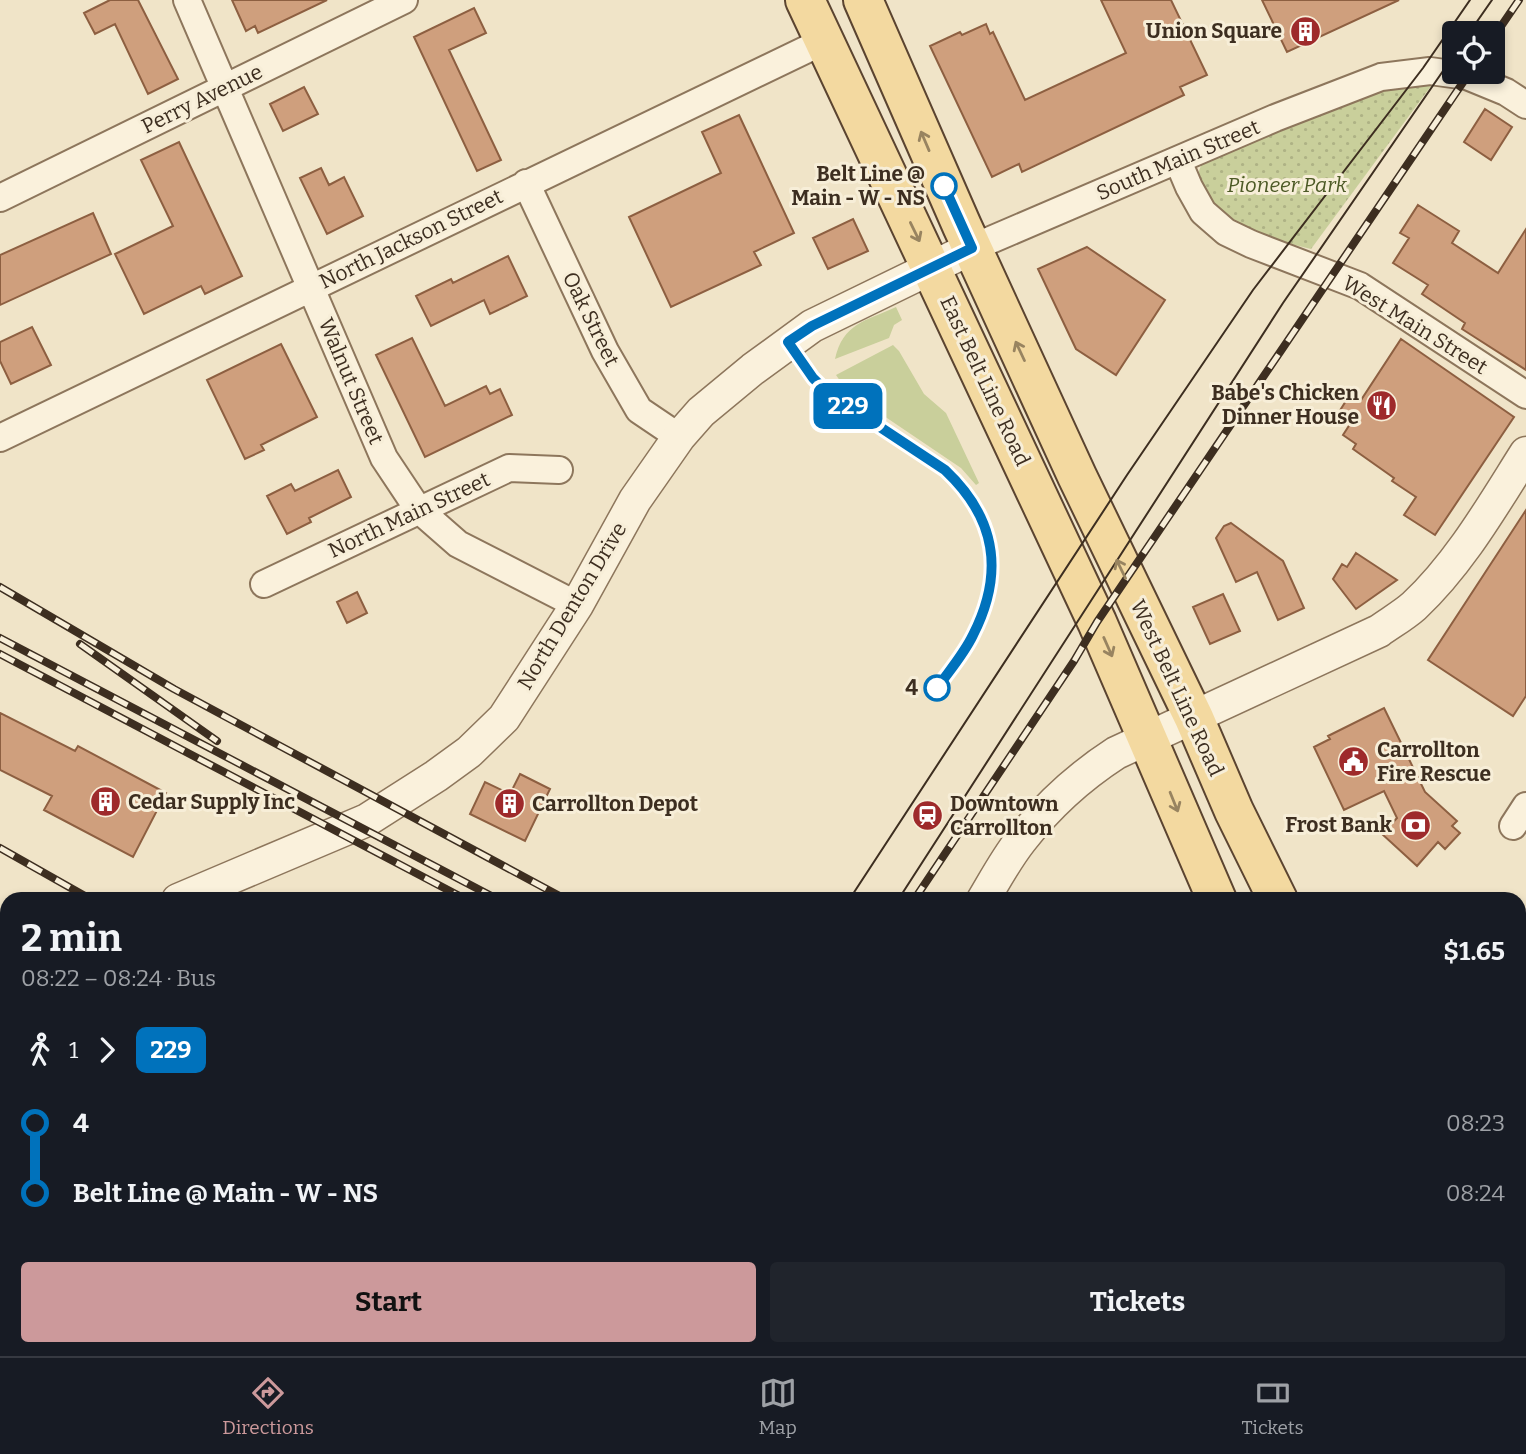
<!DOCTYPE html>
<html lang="en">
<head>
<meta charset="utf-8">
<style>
  :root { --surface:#171b24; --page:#20242c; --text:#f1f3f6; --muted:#9ea1a6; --line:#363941; --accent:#cc999b }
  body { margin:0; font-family:Bitter,serif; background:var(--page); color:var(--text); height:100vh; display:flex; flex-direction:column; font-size:26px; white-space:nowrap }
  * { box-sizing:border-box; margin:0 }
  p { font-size:23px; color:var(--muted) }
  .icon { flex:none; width:38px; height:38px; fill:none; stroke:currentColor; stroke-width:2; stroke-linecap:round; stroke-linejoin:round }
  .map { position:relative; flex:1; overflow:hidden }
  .side { position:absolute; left:0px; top:892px; width:1526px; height:464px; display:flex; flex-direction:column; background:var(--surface); border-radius:21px 21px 0 0; box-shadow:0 4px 10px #0003 }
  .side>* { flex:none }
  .badge { padding:0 14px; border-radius:10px; font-size:24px; line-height:46px }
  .tools { position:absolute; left:1442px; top:21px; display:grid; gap:14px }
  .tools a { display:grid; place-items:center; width:63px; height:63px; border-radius:7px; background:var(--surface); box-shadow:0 4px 10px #0003; font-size:35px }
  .map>.badge { position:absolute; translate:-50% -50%; box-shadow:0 0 0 4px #fff }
  .legs { display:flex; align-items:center; gap:10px; height:77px; padding:0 21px; font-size:23px }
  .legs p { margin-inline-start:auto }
  .overview { display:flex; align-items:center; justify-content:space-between; height:119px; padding:0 21px }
  h1 { font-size:38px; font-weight:700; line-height:52px }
  .action { display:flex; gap:14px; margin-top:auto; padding:14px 21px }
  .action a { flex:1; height:80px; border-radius:7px; background:var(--accent); color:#111; font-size:28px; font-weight:700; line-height:80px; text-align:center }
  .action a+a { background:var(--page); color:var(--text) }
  ul { padding:0 21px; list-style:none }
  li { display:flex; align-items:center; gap:24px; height:70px; font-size:26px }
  li i { display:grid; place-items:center; width:10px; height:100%; margin:0 9px; background:currentColor }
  li i::after { content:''; width:18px; height:18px; margin:-9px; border:5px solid; border-radius:50%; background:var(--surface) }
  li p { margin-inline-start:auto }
  li:first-child i { background:linear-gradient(#0000 50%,currentColor 0) }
  li:last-child i { background:linear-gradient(currentColor 50%,#0000 0) }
  .menu { display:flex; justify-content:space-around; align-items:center; height:98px; border-top:2px solid var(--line); background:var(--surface); font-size:19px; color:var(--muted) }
  .menu a { display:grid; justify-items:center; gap:4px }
  .menu .on { color:var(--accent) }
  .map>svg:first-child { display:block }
</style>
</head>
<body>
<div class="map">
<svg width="1526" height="1356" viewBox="0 0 1526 1356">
  <defs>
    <pattern id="park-dots" width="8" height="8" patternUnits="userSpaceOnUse" patternTransform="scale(1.75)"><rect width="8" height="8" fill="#c9cf9b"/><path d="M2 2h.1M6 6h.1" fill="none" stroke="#aeb285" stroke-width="1.8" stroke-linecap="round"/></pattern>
  </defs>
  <rect width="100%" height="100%" fill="#f0e4c8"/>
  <path fill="#c9cf9b" d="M896 307 902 320 894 325 889 338 835 359C843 323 866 321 896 307Z
    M893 345 899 351 924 394 946 413 979 483 976 485 961 468 847 391 836 375Z"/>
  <path fill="url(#park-dots)" d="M1434 82 1311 249 1255 235 1221 215 1195 182 1203 160 1369 92Z"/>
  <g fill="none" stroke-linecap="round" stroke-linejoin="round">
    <path stroke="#a9c4bc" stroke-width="38" d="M0 1053 7 1066
      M165 1349 168 1356"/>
  </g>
  <path fill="#cf9f7d" stroke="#8d5f41" stroke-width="2" d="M110 0H138L178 79 148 94 115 24 95 34 84 13Z
    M232 0H327L258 33 255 26 246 31Z
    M1101 0H1171L1207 75 1180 87 1184 95 1022 172 1019 164 992 177 930 46 960 32 962 35 986 24 990 34 993 32 1025 100 1126 53Z
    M1262 0H1399L1287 52Z
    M474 8 486 33 449 50 501 160 477 171 414 37Z
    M304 87 318 114 283 131 270 104Z
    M1485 109 1512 127 1491 160 1464 142Z
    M739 115 794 233 754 252 761 265 671 307 629 217 721 173 702 132Z
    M179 142 242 276 205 294 201 286 144 314 115 254 173 226 141 160Z
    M321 168 329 185 344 177 363 216 327 234 300 178Z
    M1418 205 1459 231 1452 243 1498 273 1526 229V370L1462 329 1465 323 1422 294 1428 285 1393 263 1409 238 1400 233Z
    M93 213 111 254 0 305V255Z
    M853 219 868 251 828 269 813 238Z
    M1087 247 1165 300 1116 375 1076 349 1038 269Z
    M508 256 527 296 490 314 484 300 431 326 416 296 451 279 453 283Z
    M32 327 51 365 11 384 0 361V342Z
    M412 338 445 406 486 386 490 394 500 389 512 415 425 457 376 355Z
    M1401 339 1514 417 1435 535 1404 515 1416 497 1392 481 1394 478 1353 449 1356 444 1343 435 1352 421 1339 412 1351 393 1361 400Z
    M281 344 317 417 261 445 264 450 245 459 207 380Z
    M338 470 351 497 309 518 311 522 287 534 267 496 291 484 295 491Z
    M1526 510V696L1513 716 1428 660Z
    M1231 523 1283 561 1304 608 1278 620 1257 572 1236 582 1216 538 1224 526Z
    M1356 553 1397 580 1356 609 1333 579 1342 564 1347 567Z
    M357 592 367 613 347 623 337 602Z
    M1223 594 1240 631 1210 644 1193 607Z
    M1384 708 1425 792 1457 821 1452 826 1460 833 1445 849 1438 842 1417 866 1382 834 1397 818 1384 791 1344 810 1314 747 1330 739 1328 736Z
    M0 713 75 751 78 746 166 793 133 857 44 810 52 796 0 770Z
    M520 774 550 789 525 841 470 814 485 782 510 794Z"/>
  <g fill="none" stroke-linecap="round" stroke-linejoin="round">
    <defs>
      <path id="minor" d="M187 0 384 458 418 509 458 544 577 605
        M1178 161 1189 187 1203 212 1226 232 1251 244 1360 286 1526 395
        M526 183 605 351 639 410 679 437
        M0 198 404 0
        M972 248 1275 118 1381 77 1430 71 1467 76 1506 92 1526 105
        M0 438 824 41
        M264 584 509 468 559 470
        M1513 826 1526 806
        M1327 1349 1339 1356"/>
      <path id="tertiary" d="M178 900 367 820 436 776 469 752 504 718 577 605 635 500 679 437 701 412 753 369 812 326 972 248
        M983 900C995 880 1006 859 1021 840 1048 805 1079 777 1116 753L1379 631C1390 623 1404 615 1414 606 1460 563 1493 505 1526 453
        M0 979 7 976
        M687 1356 691 1349"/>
      <path id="secondary" d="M1519 1135 1526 1125
        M1367 1356 1371 1349"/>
      <path id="primary" d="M805 0 1097 622 1217 900
        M863 0 962 226 1077 476 1194 718 1234 811 1278 900
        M1519 1084 1526 1080
        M1519 1195 1526 1201
        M1519 1276 1526 1282"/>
      <path id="motorway" d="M1519 1347 1526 1336"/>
    </defs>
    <use href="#minor" stroke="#8d765c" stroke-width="30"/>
    <use href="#tertiary" stroke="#8d765c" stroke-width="35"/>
    <use href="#secondary" stroke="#6f573f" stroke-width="40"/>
    <use href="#primary" stroke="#5b4430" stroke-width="42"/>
    <use href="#motorway" stroke="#5b4430" stroke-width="42"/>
    <use href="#minor" stroke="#faf1dc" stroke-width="26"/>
    <use href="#tertiary" stroke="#faf1dc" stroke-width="32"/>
    <use href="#secondary" stroke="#faf1dc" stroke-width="37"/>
    <use href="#primary" stroke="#f3d9a0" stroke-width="38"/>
    <use href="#motorway" stroke="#e0a458" stroke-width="38"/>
    <path stroke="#3d2e20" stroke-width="2" d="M1469 33 1492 0
      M849 900 1127 475 1253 290 1423 68 1470 0
      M898 900 1283 303 1454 55
      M564 1356 569 1349
      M594 1356 599 1349"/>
    <defs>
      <path id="rail" d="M1493 38 1519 0
        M0 587 174 689 567 900
        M0 638 499 900
        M80 644 217 741
        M0 654 467 900
        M0 848 92 900
        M914 900 1074 661 1097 622 1470 72
        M1519 991 1526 989
        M515 1349 516 1356
        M1418 1349 1432 1356
        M1458 1349 1471 1356
        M618 1356 623 1349"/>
    </defs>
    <use href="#rail" stroke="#3d2e20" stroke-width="8"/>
    <use href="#rail" stroke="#f7eed8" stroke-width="5" stroke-dasharray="16" stroke-linecap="butt"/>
  </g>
  <defs><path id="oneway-shaft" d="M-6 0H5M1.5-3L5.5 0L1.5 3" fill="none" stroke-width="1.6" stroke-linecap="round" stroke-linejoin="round" transform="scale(1.75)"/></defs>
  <g stroke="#988460">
    <use href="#oneway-shaft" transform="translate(925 141) rotate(-113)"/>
    <use href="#oneway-shaft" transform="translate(915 232) rotate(64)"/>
    <use href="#oneway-shaft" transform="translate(1020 351) rotate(-115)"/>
    <use href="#oneway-shaft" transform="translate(1121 569) rotate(-116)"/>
    <use href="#oneway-shaft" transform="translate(1108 647) rotate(66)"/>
    <use href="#oneway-shaft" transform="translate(1174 802) rotate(68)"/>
  </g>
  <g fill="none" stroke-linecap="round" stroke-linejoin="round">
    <defs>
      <path id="line-1" d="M937 688C949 671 964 654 973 635 1005 572 996 518 945 470L827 392 813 378 788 342 812 326 972 248 944 186"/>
    </defs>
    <use href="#line-1" stroke="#fff" stroke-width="16"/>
    <use href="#line-1" stroke="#0072bc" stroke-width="10"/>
  </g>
  <defs>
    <symbol id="building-disc" viewBox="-11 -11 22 22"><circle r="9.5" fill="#9e2a2b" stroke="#f7eed8"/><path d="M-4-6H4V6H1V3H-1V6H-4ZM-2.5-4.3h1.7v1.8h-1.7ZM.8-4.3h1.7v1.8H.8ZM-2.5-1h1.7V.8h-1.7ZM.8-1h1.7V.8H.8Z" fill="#fff"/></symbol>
    <symbol id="restaurant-disc" viewBox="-11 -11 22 22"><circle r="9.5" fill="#9e2a2b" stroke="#f7eed8"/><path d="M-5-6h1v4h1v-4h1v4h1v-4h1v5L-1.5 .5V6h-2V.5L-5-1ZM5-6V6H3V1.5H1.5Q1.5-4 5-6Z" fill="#fff"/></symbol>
    <symbol id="civic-disc" viewBox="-11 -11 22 22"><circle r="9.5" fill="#9e2a2b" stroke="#f7eed8"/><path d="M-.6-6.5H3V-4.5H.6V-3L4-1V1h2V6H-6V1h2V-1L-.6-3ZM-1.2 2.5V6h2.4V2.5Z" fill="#fff"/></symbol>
    <symbol id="station-disc" viewBox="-11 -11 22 22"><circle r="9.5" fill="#9e2a2b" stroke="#f7eed8"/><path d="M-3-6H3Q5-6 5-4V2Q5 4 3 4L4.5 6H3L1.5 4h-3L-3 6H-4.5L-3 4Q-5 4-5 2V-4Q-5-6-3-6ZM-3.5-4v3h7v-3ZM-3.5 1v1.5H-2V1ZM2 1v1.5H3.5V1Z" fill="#fff"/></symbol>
    <symbol id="bank-disc" viewBox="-11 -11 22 22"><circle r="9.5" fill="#9e2a2b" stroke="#f7eed8"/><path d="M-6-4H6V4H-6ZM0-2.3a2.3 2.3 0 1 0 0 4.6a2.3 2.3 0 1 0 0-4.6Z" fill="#fff"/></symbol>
  </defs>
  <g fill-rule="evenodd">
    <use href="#building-disc" x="1288" y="14" width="35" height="35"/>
    <use href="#restaurant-disc" x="1364" y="388" width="35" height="35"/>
    <use href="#civic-disc" x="1336" y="744" width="35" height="35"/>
    <use href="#building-disc" x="88" y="784" width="35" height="35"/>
    <use href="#building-disc" x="492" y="786" width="35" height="35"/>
    <use href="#station-disc" x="910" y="798" width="35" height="35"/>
    <use href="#bank-disc" x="1398" y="808" width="35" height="35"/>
  </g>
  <g fill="#fff" stroke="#0072bc" stroke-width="3.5">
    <circle cx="944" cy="186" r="12"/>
    <circle cx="937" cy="688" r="12"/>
  </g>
  <g text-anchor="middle" stroke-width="6" stroke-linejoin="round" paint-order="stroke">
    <g font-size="21" font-weight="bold" fill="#3d2e20" stroke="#f7eed8" text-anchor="start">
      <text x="1282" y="38" text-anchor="end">Union Square</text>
      <text x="1359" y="400" text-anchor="end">Babe's Chicken<tspan x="1359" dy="24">Dinner House</tspan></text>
      <text x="1377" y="757">Carrollton<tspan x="1377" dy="24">Fire Rescue</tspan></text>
      <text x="128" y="809">Cedar Supply Inc</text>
      <text x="532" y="811">Carrollton Depot</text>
      <text x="950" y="811">Downtown<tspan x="950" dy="24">Carrollton</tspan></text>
      <text x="1392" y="832" text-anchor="end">Frost Bank</text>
    </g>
    <g font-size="21" fill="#3d2e20" stroke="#f7eed8">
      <text transform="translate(202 99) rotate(-26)" y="7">Perry Avenue</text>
      <text transform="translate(1178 160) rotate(-23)" y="7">South Main Street</text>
      <text transform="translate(411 239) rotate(-26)" y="7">North Jackson Street</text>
      <text transform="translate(591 319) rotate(64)" y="7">Oak Street</text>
      <text transform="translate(1415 325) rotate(32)" y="7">West Main Street</text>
      <text transform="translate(351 381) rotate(67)" y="7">Walnut Street</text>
      <text transform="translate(985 381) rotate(65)" y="7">East Belt Line Road</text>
      <text transform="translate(409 515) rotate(-25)" y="7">North Main Street</text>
      <text transform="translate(572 606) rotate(-59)" y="7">North Denton Drive</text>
      <text transform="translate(1177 688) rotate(65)" y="7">West Belt Line Road</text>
    </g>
    <g font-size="21" font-weight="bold" fill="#3d2e20" stroke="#f7eed8" text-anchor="end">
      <text x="925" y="181">Belt Line @<tspan x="925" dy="24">Main - W - NS</tspan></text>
      <text x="918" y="695">4</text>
    </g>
    <g font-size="21" font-style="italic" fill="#4d5a26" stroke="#f7eed8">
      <text x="1287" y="192">Pioneer Park</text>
    </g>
  </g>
</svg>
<div class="tools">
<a><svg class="icon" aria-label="locate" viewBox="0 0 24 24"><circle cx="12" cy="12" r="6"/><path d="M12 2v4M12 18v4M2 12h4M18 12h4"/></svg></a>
</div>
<b class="badge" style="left:848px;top:406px;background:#0072bc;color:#fff">229</b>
<section class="side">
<div class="overview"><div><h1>2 min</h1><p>08:22 – 08:24 · Bus</p></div><b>$1.65</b></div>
<div class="legs"><svg class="icon" aria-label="walk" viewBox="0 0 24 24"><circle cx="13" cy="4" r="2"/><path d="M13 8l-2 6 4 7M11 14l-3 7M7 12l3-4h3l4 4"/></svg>1<svg class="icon" aria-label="forward" viewBox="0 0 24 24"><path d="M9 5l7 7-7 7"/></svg><b class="badge" style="background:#0072bc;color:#fff">229</b></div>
<ul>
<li><i style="color:#0072bc"></i><b>4</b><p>08:23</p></li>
<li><i style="color:#0072bc"></i><b>Belt Line @ Main - W - NS</b><p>08:24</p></li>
</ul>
<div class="action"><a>Start</a><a>Tickets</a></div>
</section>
</div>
<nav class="menu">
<a class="on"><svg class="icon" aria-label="directions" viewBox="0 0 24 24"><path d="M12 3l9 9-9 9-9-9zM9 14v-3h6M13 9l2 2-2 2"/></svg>Directions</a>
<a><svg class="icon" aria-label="map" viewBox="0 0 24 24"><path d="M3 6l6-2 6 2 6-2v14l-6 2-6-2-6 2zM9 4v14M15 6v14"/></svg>Map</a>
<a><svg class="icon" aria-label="tickets" viewBox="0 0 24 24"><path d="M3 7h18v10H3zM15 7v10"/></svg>Tickets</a>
</nav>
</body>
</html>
